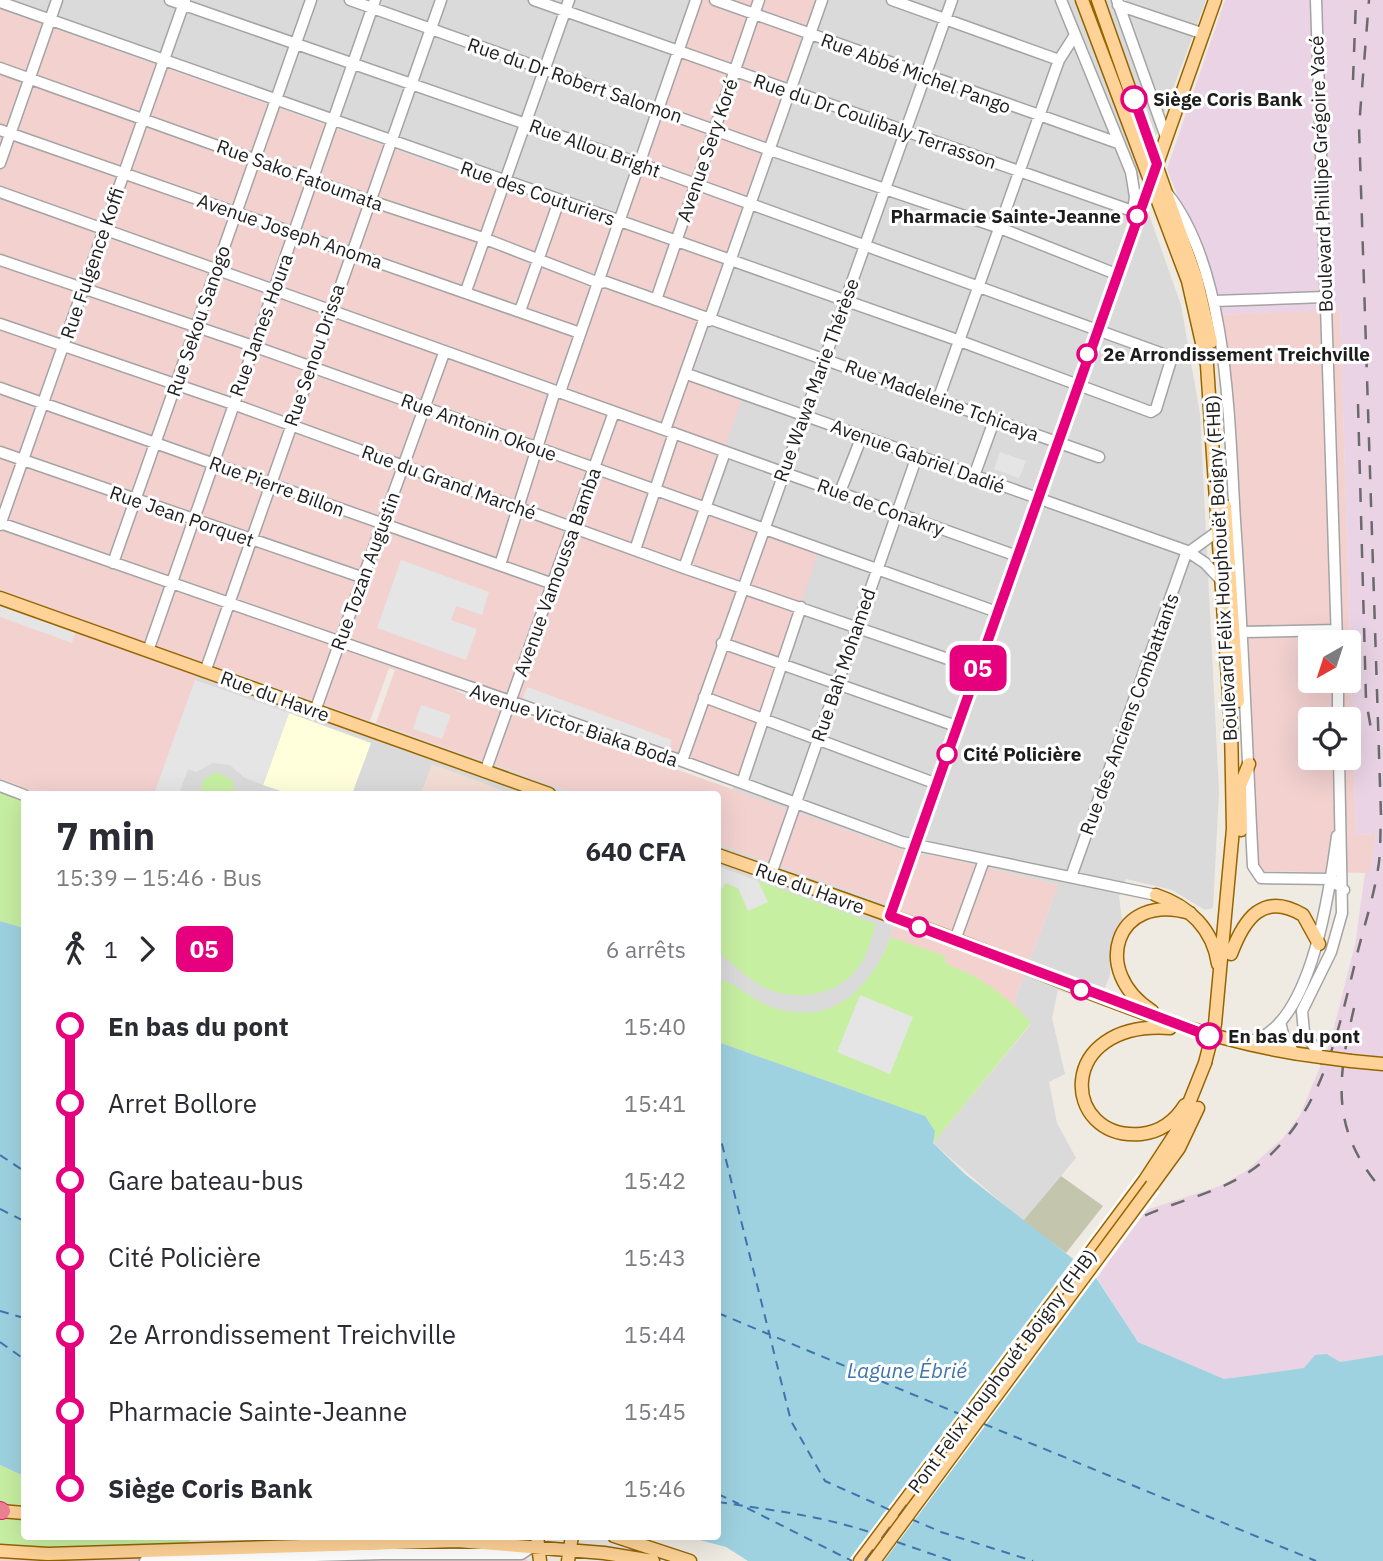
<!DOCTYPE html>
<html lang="fr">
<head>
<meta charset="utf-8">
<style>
  :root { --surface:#fff; --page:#f2f2f3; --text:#2b2b33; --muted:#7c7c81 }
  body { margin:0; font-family:"IBM Plex Sans",sans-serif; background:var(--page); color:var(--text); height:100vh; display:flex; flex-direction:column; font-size:26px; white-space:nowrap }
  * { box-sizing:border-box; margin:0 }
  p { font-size:23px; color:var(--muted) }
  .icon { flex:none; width:38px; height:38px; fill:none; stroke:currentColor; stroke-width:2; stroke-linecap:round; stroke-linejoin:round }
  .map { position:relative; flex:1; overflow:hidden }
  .panel { position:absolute; left:21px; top:791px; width:700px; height:749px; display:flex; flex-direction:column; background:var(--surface); border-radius:7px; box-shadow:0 7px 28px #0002 }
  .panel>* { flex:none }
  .badge { padding:0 14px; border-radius:10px; font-size:24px; line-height:46px }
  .needle { width:46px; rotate:219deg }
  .buttons { position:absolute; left:1298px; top:630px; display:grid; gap:14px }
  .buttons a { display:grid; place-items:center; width:63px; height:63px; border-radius:7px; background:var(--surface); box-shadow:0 7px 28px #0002; font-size:35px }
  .map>.badge { position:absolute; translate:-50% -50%; box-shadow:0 0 0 4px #fff }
  .legs { display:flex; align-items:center; gap:10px; height:77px; padding:0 35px; font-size:23px }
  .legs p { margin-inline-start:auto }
  .overview { display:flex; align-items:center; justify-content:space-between; height:119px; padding:0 35px }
  h1 { font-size:38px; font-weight:700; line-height:52px }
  ul { padding:0 35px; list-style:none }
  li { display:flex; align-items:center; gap:24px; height:77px; font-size:26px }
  li i { display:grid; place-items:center; width:10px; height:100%; margin:0 9px; background:currentColor }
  li i::after { content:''; width:18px; height:18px; margin:-9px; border:5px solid; border-radius:50%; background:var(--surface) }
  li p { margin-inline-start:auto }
  li:first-child i { background:linear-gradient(#0000 50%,currentColor 0) }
  li:last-child i { background:linear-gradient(currentColor 50%,#0000 0) }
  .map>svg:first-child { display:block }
</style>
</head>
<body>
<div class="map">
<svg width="1383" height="1561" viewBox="0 0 1383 1561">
  <rect width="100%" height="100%" fill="#efebe2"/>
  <path fill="#dbdada" d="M0 0H702L621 230 0 9Z
    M823 0H1206L1138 183 1181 305 1200 414 1219 792 1213 908 1205 910 1172 890 1126 879 1119 897 1122 919 1112 937 1110 975 1099 1004 1058 990 1052 1018 1065 1074 1049 1082 1057 1123 1076 1158 1023 1221 933 1143 1031 1024 1014 1002 1058 885 938 856 914 854 732 790 735 781 702 511 691 376Z
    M201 662 577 794H154Z
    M718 844 887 904 899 912 891 937 871 979 843 1004 813 1076 718 1042Z"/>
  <path fill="#f2d1cf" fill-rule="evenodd" d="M702 0H823L692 375 744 394 702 511 819 549 742 784 668 752 460 678 456 691 914 854 938 856 1058 885 1014 1002 1031 1023 933 1143 925 1116 813 1076 836 1004 852 998 871 979 891 937 899 912 887 904 718 844V794H577L376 723 395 670 389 668 370 721 202 662 154 794H32L0 783V9L621 230Z
    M1340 309 1356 835 1376 834 1370 873 1258 871 1220 315ZM1311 642H1349V681H1311ZM1311 719H1349V758H1311Z
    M523 1556 528 1561H0V1557Z"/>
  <path fill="#e9d3e5" d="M1225 0H1383V1355L1339 1362 1328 1354 1305 1368 1224 1379 1138 1342 1097 1278 1146 1210 1220 1186 1246 1171 1283 1138 1300 1115 1330 1043 1355 945 1365 873 1370 872 1376 834 1356 835 1340 310 1220 315 1217 296 1167 169Z"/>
  <path fill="#ffffdb" d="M289 713 371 743 352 794H290L263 785Z"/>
  <path fill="#f3dcd3" d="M432 764 483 783 512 794H421Z"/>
  <path fill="#c4c5ad" d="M1061 1176 1103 1206 1066 1253 1023 1221Z"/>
  <path fill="#c7efa2" d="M217 772 233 781 234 794H201L203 780Z
    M0 791 24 800V928L0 921Z
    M718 866 876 924C872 936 869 949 863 960 843 996 796 1004 761 986 746 977 732 963 718 952Z
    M891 937 945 956 946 964C979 975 1009 997 1031 1023L933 1143 925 1116 718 1042V979C722 981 728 981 732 984 747 993 758 1003 775 1008 835 1026 870 988 891 937Z
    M0 1465 24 1476V1536L196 1537 183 1545 28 1559 0 1557Z"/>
  <path fill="#e5e5e5" d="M1000 452 1026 461 1019 478 994 469Z
    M401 560 489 592 482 615 456 606 451 620 477 629 466 660 377 628Z
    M0 604 76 631 72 643 0 617Z
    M195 680 289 713 263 785 245 778 230 765 213 763 196 772 188 769 179 794H154Z
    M527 687 672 740 668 752 522 700Z
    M421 705 451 715 442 739 413 729Z
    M718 866 758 881 768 902 748 911 738 888 725 883 723 888 718 886Z
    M860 995 913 1017 890 1074 837 1052Z"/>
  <path fill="#9ed2e1" d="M0 921 24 928V1476L0 1465Z
    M718 1042 925 1116 935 1131 933 1143 966 1175 1095 1276 1138 1342 1224 1379 1304 1368 1315 1355 1327 1354 1340 1362 1383 1355V1561H748L726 1547 688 1537 718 1536Z"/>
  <path fill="#fff" d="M1137 1174 1160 1192 884 1561H848Z"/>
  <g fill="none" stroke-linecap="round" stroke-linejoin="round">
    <path stroke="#3f75ad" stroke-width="2" stroke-dasharray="9 7" stroke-linecap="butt" d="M718 1128 791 1421 825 1481 890 1510
      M0 1155 24 1171
      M0 1209 24 1221
      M0 1311 24 1318
      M718 1313 962 1415
      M0 1342 24 1359
      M984 1424 1316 1561
      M718 1494 739 1504
      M718 1502C771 1510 824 1516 875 1534
      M747 1508 852 1561
      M911 1519 941 1532 1033 1561
      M897 1542 952 1561"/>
    <defs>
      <path id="minor" d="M350 0 770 150 1000 228 1116 274
        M534 0 1138 213
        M715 0 1118 143
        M892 0 1059 60
        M1061 0 1131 172 1135 197 1133 211
        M1117 0 1166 137
        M1316 0 1337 642
        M0 2 960 341 1151 412 1156 409 1171 360 1166 355 638 163 170 0
        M1118 5 1204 34
        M0 68 371 201 483 238 599 283 606 282 1099 457
        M0 130 580 333
        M0 163 57 0
        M0 192 1017 556
        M1167 193C1229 270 1229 425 1235 521 1243 636 1247 751 1253 866L1261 878 1331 879 1344 890
        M0 260 253 346 997 612
        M466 291 569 0
        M656 300 759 0
        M1214 301 1325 297
        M520 311 559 201
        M709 321 822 0
        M0 324 233 404 684 568 977 669
        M687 374 1187 551 1205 563 1220 579
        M0 388 553 584
        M560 392 696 0
        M938 400 1059 60 1075 35
        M665 430 704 320
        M0 452 364 578
        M974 476 994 421
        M840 492 862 436
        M0 523 682 761 902 842 1156 895
        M0 525 185 0
        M635 550 674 433
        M1189 552 1218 531
        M113 563 311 0
        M500 565 555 391
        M684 568 725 452
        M1243 632 1336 630
        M722 643 956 726
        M148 651 375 0
        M205 672 441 0
        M1338 681V719
        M704 697 937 784
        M315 711 444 353
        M682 761 952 0
        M485 772 614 412
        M742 783 801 607
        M0 786 24 795
        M771 874 917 456
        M1071 877 1187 551
        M890 916 1151 180
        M955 940 984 860
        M1280 1022 1284 1038 1295 1054
        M1244 1042C1311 1037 1330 888 1337 836
        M1321 1057 1304 1032 1302 1011 1331 952 1342 913 1339 758
        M145 1561 382 1554H521L532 1547"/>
      <path id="major" d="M1082 0 1188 281 1207 365 1231 725 1233 829 1215 1024
        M1098 0 1196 278 1211 342
        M1157 164 1215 0
        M1225 506 1238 701
        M0 598 549 794
        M1240 785 1241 830
        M1240 786 1249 764
        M718 855C811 888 905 919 997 956 1105 999 1205 1043 1321 1057
        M1156 895C1189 906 1213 929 1218 964
        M1231 954C1244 919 1263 891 1303 915L1319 944
        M1152 1011C1090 972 1115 891 1190 913
        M1170 1028C1054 1020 1061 1141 1141 1134 1160 1132 1175 1121 1185 1105
        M1351 1061 1383 1064
        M1152 1185 1179 1148 1198 1108
        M0 1511 24 1513
        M537 1536 540 1561
        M614 1536 690 1561
        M0 1551 48 1554 457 1541 604 1553 653 1561
        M568 1561 572 1536
        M860 1561 1145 1180 1179 1128 1205 1063"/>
      <path id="highway" d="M0 1510 2 1511"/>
    </defs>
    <use href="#minor" stroke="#a4a4a4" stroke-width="13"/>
    <use href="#major" stroke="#966500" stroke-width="15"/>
    <use href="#highway" stroke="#e9145b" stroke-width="18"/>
    <use href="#minor" stroke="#fff" stroke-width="10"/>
    <use href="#major" stroke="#ffd397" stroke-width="12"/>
    <use href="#highway" stroke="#ee8295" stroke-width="16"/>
    <path stroke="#6b6b6b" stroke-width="2.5" stroke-dasharray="14 14" stroke-linecap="butt" d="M1353 80 1356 0
      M1358 404 1366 700 1371 729
      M1354 1008C1337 1081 1330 1130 1383 1191
      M865 1561 1105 1240C1146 1204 1204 1202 1249 1172 1319 1124 1336 1040 1355 963 1362 932 1373 901 1378 869 1381 852 1380 833 1381 816L1359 127 1369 0"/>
    <defs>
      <path id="major-bridge" d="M1321 1057 1351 1061
        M1205 1063 1215 1024
        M874 1561 1152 1185"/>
    </defs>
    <use href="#major-bridge" stroke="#966500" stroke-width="15" stroke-linecap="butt"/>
    <use href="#major-bridge" stroke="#ffd397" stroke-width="12"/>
  </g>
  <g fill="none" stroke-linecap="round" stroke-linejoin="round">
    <defs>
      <path id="line-1" d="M1134 99 1157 164 890 916 1209 1036"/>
    </defs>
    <use href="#line-1" stroke="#fff" stroke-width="16"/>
    <use href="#line-1" stroke="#e6007e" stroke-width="10"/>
  </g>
  <g fill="#fff" stroke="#e6007e" stroke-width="3.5">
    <circle cx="1134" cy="99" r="12"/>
    <circle cx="1137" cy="216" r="9"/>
    <circle cx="1087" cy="354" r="9"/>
    <circle cx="947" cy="754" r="9"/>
    <circle cx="919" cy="927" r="9"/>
    <circle cx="1081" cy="990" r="9"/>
    <circle cx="1209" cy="1036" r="12"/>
  </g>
  <g text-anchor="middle" stroke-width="6" stroke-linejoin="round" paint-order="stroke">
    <g font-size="19" fill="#1d1d1d" stroke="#fff">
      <text transform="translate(916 73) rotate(20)" y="7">Rue Abbé Michel Pango</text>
      <text transform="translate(575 80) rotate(19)" y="7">Rue du Dr Robert Salomon</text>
      <text transform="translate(875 121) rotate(19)" y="7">Rue du Dr Coulibaly Terrasson</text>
      <text transform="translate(595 148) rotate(20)" y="7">Rue Allou Bright</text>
      <text transform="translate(707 150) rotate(-71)" y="7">Avenue Sery Koré</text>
      <text transform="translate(1321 174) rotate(-92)" y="7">Boulevard Phillipe Grégoire Yacé</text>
      <text transform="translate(300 175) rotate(20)" y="7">Rue Sako Fatoumata</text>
      <text transform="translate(538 193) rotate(19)" y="7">Rue des Couturiers</text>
      <text transform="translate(290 231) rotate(19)" y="7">Avenue Joseph Anoma</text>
      <text transform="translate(92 263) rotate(-71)" y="7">Rue Fulgence Koffi</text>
      <text transform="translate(198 321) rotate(-71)" y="7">Rue Sekou Sanogo</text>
      <text transform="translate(261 325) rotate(-70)" y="7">Rue James Houra</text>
      <text transform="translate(314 355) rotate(-71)" y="7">Rue Senou Drissa</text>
      <text transform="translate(816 380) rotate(-70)" y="7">Rue Wawa Marie Thérèse</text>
      <text transform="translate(942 400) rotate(20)" y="7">Rue Madeleine Tchicaya</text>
      <text transform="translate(479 427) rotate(20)" y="7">Rue Antonin Okoue</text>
      <text transform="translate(918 456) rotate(20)" y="7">Avenue Gabriel Dadié</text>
      <text transform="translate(449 482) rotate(20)" y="7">Rue du Grand Marché</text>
      <text transform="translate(277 486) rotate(20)" y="7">Rue Pierre Billon</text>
      <text transform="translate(881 507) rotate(20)" y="7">Rue de Conakry</text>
      <text transform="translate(182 516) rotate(19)" y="7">Rue Jean Porquet</text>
      <text transform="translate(1221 568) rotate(-93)" y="7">Boulevard Félix Houphouët Boigny (FHB)</text>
      <text transform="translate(365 571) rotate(-70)" y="7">Rue Tozan Augustin</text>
      <text transform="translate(557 572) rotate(-70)" y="7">Avenue Vamoussa Bamba</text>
      <text transform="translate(843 665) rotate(-71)" y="7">Rue Bah Mohamed</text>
      <text transform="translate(275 696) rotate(20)" y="7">Rue du Havre</text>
      <text transform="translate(1129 714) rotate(-70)" y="7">Rue des Anciens Combattants</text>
      <text transform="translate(574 725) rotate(19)" y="7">Avenue Victor Biaka Boda</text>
      <text transform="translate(810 888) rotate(20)" y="7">Rue du Havre</text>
      <text transform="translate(1002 1371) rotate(-53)" y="7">Pont Felix Houphouét Boigny (FHB)</text>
    </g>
    <g font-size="19" font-weight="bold" fill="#1d1d1d" stroke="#fff" text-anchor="start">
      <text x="1153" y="106">Siège Coris Bank</text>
      <text x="1121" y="223" text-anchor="end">Pharmacie Sainte-Jeanne</text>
      <text x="1103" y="361">2e Arrondissement Treichville</text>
      <text x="963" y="761">Cité Policière</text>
      <text x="1228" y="1043">En bas du pont</text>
    </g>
    <g font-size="21" font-style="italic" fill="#3f75ad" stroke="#fff">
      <text x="907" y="1378">Lagune Ébrié</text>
    </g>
  </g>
</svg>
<div class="buttons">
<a><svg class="needle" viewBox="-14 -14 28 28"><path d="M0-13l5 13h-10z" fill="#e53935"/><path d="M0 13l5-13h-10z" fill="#7c7c81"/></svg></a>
<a><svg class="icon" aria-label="locate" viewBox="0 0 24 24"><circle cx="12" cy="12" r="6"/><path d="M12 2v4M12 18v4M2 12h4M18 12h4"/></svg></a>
</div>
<b class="badge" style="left:978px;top:668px;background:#e6007e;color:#fff">05</b>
<section class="panel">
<div class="overview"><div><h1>7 min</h1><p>15:39 – 15:46 · Bus</p></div><b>640 CFA</b></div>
<div class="legs"><svg class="icon" aria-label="walk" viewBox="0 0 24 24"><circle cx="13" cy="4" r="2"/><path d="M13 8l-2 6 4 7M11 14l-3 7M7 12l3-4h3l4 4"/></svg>1<svg class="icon" aria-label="forward" viewBox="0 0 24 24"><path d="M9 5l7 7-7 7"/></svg><b class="badge" style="background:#e6007e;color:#fff">05</b><p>6 arrêts</p></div>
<ul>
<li><i style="color:#e6007e"></i><b>En bas du pont</b><p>15:40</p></li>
<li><i style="color:#e6007e"></i><span>Arret Bollore</span><p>15:41</p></li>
<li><i style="color:#e6007e"></i><span>Gare bateau-bus</span><p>15:42</p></li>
<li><i style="color:#e6007e"></i><span>Cité Policière</span><p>15:43</p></li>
<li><i style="color:#e6007e"></i><span>2e Arrondissement Treichville</span><p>15:44</p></li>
<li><i style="color:#e6007e"></i><span>Pharmacie Sainte-Jeanne</span><p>15:45</p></li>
<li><i style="color:#e6007e"></i><b>Siège Coris Bank</b><p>15:46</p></li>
</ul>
</section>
</div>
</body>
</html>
